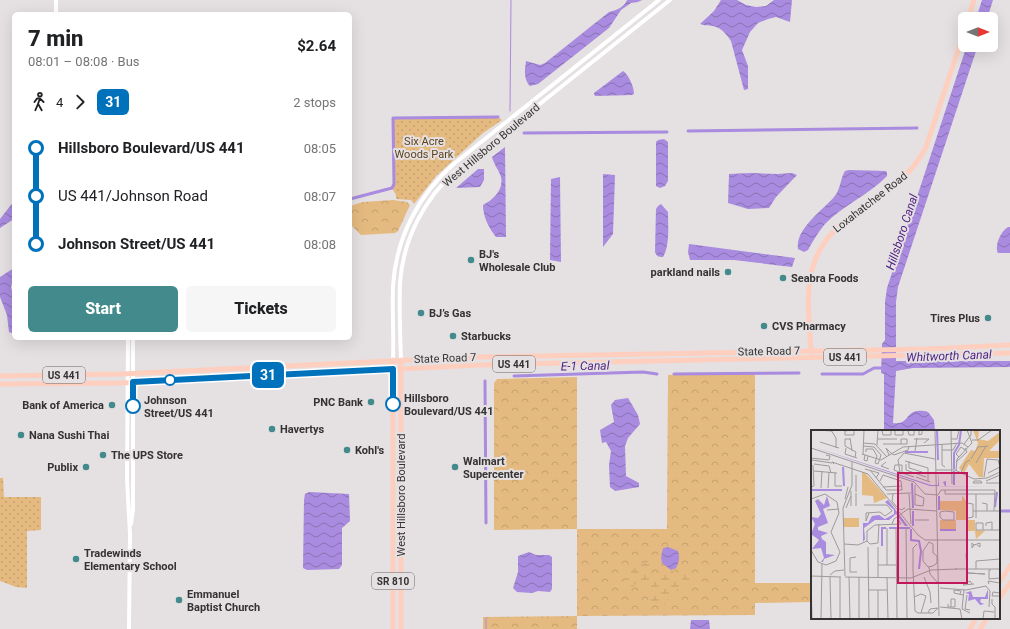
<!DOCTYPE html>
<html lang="en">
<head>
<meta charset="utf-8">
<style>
  :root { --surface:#fff; --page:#f6f6f6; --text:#202124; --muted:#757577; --accent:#428a8c }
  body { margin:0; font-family:Roboto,sans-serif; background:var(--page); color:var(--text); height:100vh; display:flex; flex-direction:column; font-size:15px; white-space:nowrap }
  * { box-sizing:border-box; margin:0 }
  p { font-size:13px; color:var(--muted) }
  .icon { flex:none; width:22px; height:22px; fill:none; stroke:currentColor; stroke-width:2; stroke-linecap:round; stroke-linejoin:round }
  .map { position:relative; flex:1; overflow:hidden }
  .sheet { position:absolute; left:12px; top:12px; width:340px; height:328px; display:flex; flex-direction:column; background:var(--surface); border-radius:6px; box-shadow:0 4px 16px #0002 }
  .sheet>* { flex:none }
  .badge { padding:0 8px; border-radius:6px; font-size:14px; line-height:26px }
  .needle { width:26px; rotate:90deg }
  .fabs { position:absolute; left:958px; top:12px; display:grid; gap:8px }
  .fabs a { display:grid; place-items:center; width:40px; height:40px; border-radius:6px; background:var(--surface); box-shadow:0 4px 16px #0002; font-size:20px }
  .map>.badge { position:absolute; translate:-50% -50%; box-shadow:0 0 0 2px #fff }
  .legs { display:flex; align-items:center; gap:6px; height:44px; padding:0 16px; font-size:13px }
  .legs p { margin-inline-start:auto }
  .overview { display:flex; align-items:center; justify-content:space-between; height:68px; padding:0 16px }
  h1 { font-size:22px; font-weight:800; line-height:30px }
  .cta { display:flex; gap:8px; margin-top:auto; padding:8px 16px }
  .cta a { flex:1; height:46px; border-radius:6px; background:var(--accent); color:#fff; font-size:16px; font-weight:800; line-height:46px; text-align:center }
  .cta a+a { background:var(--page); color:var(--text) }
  ul { padding:0 16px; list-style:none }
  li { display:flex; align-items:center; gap:14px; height:48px; font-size:15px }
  li i { display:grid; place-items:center; width:6px; height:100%; margin:0 5px; background:currentColor }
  li i::after { content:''; width:10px; height:10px; margin:-5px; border:3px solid; border-radius:50%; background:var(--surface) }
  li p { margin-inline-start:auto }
  li:first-child i { background:linear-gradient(#0000 50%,currentColor 0) }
  li:last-child i { background:linear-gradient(currentColor 50%,#0000 0) }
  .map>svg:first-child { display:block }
</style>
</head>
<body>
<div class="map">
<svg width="1010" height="629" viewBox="0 0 1010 629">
  <defs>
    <pattern id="forest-crowns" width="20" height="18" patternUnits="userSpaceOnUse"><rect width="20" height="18" fill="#e5ba80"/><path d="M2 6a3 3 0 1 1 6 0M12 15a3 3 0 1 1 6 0" fill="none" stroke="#c5a06f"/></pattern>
    <pattern id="wetland-marsh" width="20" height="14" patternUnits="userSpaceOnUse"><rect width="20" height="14" fill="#e5ba80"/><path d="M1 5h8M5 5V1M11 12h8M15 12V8" fill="none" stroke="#c5a06f"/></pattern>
    <pattern id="park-dots" width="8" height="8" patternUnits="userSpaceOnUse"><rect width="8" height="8" fill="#e5ba80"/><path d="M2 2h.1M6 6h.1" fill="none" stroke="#c5a06f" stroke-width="1.8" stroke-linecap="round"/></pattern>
    <pattern id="water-waves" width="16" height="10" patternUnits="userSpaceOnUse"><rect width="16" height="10" fill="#a98bdf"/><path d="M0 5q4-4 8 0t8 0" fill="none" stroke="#8a72b5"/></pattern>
  </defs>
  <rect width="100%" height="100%" fill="#e5e0e1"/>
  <path fill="url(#forest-crowns)" d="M393 200 407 202 410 205 398 231 395 233 361 235 350 224V206L363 202Z
    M755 372V583H811V602L755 603V615L577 616V629H483V617L577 616V529L494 530V383L497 379 577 377V529H667L668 375Z"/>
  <path fill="url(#wetland-marsh)" d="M651 562 653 567 650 571 655 575 662 563 671 570 676 568 673 574 678 579H682L685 572 687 571 691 577 687 590C676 583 669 598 664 605L660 599 656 603 647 604 653 591 646 586V579H645L643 583 634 585 632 590 623 586 627 575 625 568 629 565 630 570 634 571 635 564Z"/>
  <path fill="url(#park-dots)" d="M498 117 502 120 483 133 436 176 414 204 411 200 396 199V195L392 188 394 184 393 118Z
    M0 478H3L4 497H41V530L27 531V588L16 587 0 581Z"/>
  <path fill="url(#water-waves)" d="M627 0H642L638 2 631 3 621 10 609 28 538 84 530 86C523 79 525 69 526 61L540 65 545 63 609 12C616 10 624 8 627 0Z
    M721 0H737L746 5 756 7 766 6 774 0H792L790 22 776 17 768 19 758 23 750 32 742 50 748 66V89L744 90 731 41C727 35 722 28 713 26 708 25 705 26 700 24L714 11Z
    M982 0H993L987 19H976Z
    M967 45H978L898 287 896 302V361H1010V367L913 368 896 371 893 423C912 426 903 406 928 412L934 420 935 431H884V374L881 373 882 344 885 340V302L887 288Z
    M623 71C629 75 634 87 634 94L632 95 595 96 594 94V93Z
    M664 139 668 142V181L665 186 660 188 656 186V142L658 140Z
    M505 147 506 237H496C489 228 483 217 483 205 493 200 504 190 501 177 499 170 494 165 492 157Z
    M478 169H484V180L480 187 456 188Z
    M849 170 886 171 887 173V176C869 195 843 205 825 224 818 232 813 241 808 250L804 252 798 249C795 229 823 210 834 197 841 189 840 179 845 171Z
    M751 173 777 174 792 173 797 175 776 197 769 208 748 209 728 203 729 174Z
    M603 174 615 175 613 234 603 247Z
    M560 177 561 262 550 260 551 179Z
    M14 201V219L0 228V219Z
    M661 204 668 212C668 226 670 245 663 257 659 257 657 257 655 252L656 209 658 206Z
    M1008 227H1010V253H998C994 246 1001 231 1008 227Z
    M689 244 795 258 792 267 734 260H690L688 252Z
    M14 268V277L11 287 14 298V334L9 332 7 315 0 297V277Z
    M628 398 638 415 640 424 628 438 625 446 626 476 639 483V487L615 491 610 487 609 465 611 451 606 442 602 443 600 430 614 422 611 405 615 400Z
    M309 492 349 494 350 521 342 528V565L339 569 307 570 303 568 304 500 305 494Z
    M668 547 678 551C680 558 679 562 676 568L671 570 662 563 661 557 663 548Z
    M529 552 536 555H549L552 557V589L550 592 538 591 532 593 517 592 513 588 518 572V556Z
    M691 620H709L710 629H690Z"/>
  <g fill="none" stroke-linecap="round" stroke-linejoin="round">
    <path stroke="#a98bdf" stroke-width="1" d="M510 111 511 0
      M486 618V629"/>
    <path stroke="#a98bdf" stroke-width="3" d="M688 131 917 128
      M524 133 667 132
      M350 199 392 188 394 184 393 118 498 117
      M674 374 799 373
      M822 374H863L874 368H885
      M514 376 643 372 657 374
      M485 381 486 523
      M999 511H1010"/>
    <path stroke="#fff" stroke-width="4" d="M56 14V0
      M128 338 127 479 130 534 129 629
      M393 360C394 336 392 311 393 286 396 238 418 195 455 163L659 0
      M401 360C400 334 399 308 400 283 403 240 424 198 457 170L670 0
      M131 524 133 510V338"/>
    <path stroke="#fecfbe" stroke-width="5" d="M968 19 974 0
      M811 353C810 327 805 295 812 270 823 223 871 206 904 176 914 168 920 158 926 147L965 29
      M393 360V629
      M401 360V629
      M0 376 121 374 475 357 927 349 1010 345
      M0 384 121 383 480 365 1010 353
      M999 583 1010 566
      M999 599 1010 583
      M970 629 976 618
      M980 629 987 618"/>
  </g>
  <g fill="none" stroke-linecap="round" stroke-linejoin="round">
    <defs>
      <path id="line-1" d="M133 406V382L393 369V404"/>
    </defs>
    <use href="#line-1" stroke="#fff" stroke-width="9"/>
    <use href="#line-1" stroke="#0072bc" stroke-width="6"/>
  </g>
  <g fill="#428a8c" stroke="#e5e0e1" stroke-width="1.5">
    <circle cx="471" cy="260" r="4"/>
    <circle cx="728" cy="272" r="4"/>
    <circle cx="783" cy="278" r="4"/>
    <circle cx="421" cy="313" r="4"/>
    <circle cx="988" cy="318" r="4"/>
    <circle cx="764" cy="326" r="4"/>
    <circle cx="453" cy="336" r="4"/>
    <circle cx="371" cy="402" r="4"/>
    <circle cx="112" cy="405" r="4"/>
    <circle cx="272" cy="429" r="4"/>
    <circle cx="21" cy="435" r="4"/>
    <circle cx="347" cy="450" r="4"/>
    <circle cx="103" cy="455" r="4"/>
    <circle cx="86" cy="467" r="4"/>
    <circle cx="455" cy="467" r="4"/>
    <circle cx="76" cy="559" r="4"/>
    <circle cx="179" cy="600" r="4"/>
  </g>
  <g fill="#fff" stroke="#0072bc" stroke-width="2">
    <circle cx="170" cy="380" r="5"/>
    <circle cx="393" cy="404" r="7"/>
    <circle cx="133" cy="406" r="7"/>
  </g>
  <g text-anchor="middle" stroke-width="4" stroke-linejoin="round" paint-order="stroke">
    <g fill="#e5e0e1" stroke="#696666" stroke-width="1">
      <rect x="824" y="349" width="42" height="16" rx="3"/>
      <rect x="493" y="356" width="42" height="16" rx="3"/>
      <rect x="43" y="367" width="42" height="16" rx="3"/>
      <rect x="372" y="573" width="42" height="16" rx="3"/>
    </g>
    <g font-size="10" font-weight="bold" fill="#343232">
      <text x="845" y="361">US 441</text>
      <text x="514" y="368">US 441</text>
      <text x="64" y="379">US 441</text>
      <text x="393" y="585">SR 810</text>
    </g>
    <g font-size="11" fill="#5d4420" stroke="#e5e0e1">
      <text x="424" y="145">Six Acre<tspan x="424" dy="13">Woods Park</tspan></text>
    </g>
    <g font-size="11" fill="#343232" stroke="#e5e0e1">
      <text transform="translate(491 145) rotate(-40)" y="4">West Hillsboro Boulevard</text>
      <text transform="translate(870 202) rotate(-38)" y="4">Loxahatchee Road</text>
      <text transform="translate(769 351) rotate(-1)" y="4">State Road 7</text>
      <text transform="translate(445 358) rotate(-2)" y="4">State Road 7</text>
      <text transform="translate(401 495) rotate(-90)" y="4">West Hillsboro Boulevard</text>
    </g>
    <g font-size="11" font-weight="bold" fill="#343232" stroke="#e5e0e1" text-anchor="start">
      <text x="479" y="258">BJ's<tspan x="479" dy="13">Wholesale Club</tspan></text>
      <text x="720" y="276" text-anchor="end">parkland nails</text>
      <text x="791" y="282">Seabra Foods</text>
      <text x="429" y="317">BJ’s Gas</text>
      <text x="980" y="322" text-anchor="end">Tires Plus</text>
      <text x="772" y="330">CVS Pharmacy</text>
      <text x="461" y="340">Starbucks</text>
      <text x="363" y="406" text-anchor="end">PNC Bank</text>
      <text x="104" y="409" text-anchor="end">Bank of America</text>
      <text x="280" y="433">Havertys</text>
      <text x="29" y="439">Nana Sushi Thai</text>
      <text x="355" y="454">Kohl's</text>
      <text x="111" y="459">The UPS Store</text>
      <text x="463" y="465">Walmart<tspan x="463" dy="13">Supercenter</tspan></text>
      <text x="78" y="471" text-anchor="end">Publix</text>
      <text x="84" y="557">Tradewinds<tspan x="84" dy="13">Elementary School</tspan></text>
      <text x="187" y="598">Emmanuel<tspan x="187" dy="13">Baptist Church</tspan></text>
    </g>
    <g font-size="11" font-weight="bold" fill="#343232" stroke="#e5e0e1" text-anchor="start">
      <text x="404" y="402">Hillsboro<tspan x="404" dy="13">Boulevard/US 441</tspan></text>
      <text x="144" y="404">Johnson<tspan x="144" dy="13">Street/US 441</tspan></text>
    </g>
    <g font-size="12" font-style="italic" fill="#4c1e81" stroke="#e5e0e1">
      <text transform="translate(902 232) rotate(-72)" y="4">Hillsboro Canal</text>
      <text transform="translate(949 356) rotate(-2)" y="4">Whitworth Canal</text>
      <text transform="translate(585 366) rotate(-1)" y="4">E-1 Canal</text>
    </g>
  </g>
  <g transform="translate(811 430)">
    <rect width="189" height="189" fill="#e5e0e1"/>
    <path d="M162 0H168L167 9 177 11 189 2V10L178 21H189V28H173L172 47H168L158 34 153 43 148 38 160 20 164 21 165 19 167 13Z" fill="#e5ba80"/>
    <path d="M151 65 155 71V90H164V100L174 101 165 109 164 101H155V90H145V99H129V90H145V81L128 80V71H151Z" fill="#e5ba80"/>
    <path d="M51 42 54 43 76 68 63 73 62 66 51 65ZM33 88H48V97H33Z" fill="#e5ba80"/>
    <path d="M0 16 120 55H127L128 41V56H134L132 52 135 51V56L189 57 119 56ZM16 66 19 76 12 79 17 93 7 97V100L17 103 10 106 11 109 15 112V124L24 125 13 129 12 132H10L13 128 10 118 1 119 8 110 0 104 4 94 0 87 7 88 10 84 4 71 7 69 13 75ZM77 70 97 96H94L85 84 78 90H64L53 98 54 109 52 112V93H57L61 86 68 85 74 89 83 84V80L74 72ZM177 159V169H170L169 172 173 174 169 175 164 169 157 171 158 164 154 163 160 161 162 167H174Z" fill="#a98bdf"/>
    <path fill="none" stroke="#a98bdf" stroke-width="2" d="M126 0 127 30M94 22H117M32 37 33 56M143 39V23L148 15 150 0M143 41V55M101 53 102 78M0 60H31M128 66V80M184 77 186 62M102 81V96M78 98H99M100 99V110L108 111 110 121 108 139M129 100H145M71 116V98H75"/>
    <path fill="none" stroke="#9e9a9b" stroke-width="1" d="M6 0 21 1M20 0 25 8V18M40 0 34 1V5H43V0M71 0 72 5H80V0M84 0V5H92V0M97 0 98 5H103V0M108 0V5L111 4V0M124 0 128 186M140 0 141 54M39 8 41 21M39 9H34V16L45 22 44 27M67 9H86M103 9H118L113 13M140 9H146L148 0M161 10H167L181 0M9 12 28 18M52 13 64 14 76 27M72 14H96V9H90V14M131 14V35L134 37M153 14 160 5V0M66 15 67 0M52 16 63 17 70 25 67 34 64 33 66 26 62 19H55V22M0 18 103 52 114 64 127 65M35 18 34 24 46 28M131 20H142L146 13M104 21 106 8M80 23 83 25 97 20 98 16M51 24 70 30 92 17 151 13 157 17M52 25 53 0M54 25 53 30 56 31 57 26M78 25 75 18 80 23M148 27 145 24 150 17 154 20M0 28 18 30 19 26 15 25M160 29 167 17 177 16M1 30 21 33M94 31 117 38M98 31V38L111 42M75 32 70 36 78 39M145 32 156 22 154 18M165 33 175 16M3 34 18 36 20 43M23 34 21 32 57 44 107 105 114 110H127M95 34V40L115 47M54 39 68 43 65 48M59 40 75 60H91L90 51 72 45 69 51M125 40H144L163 49 176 48 189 42M3 41 26 43M145 41 146 29 161 13 156 0M89 42 87 30 93 23 124 29M150 42 155 32 159 30M24 43V56H31M91 43V35H84L83 40 91 43 103 47M177 43 189 37M45 45V62M105 47 119 52M173 47 176 29 187 30 189 37M117 51V38M163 51H170L171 53H162ZM175 51 189 45M175 53H189M0 57 3 56 2 35M72 57 91 56M10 58 11 41M17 58 18 42M134 60V64H185M40 61V76M45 63V76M76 64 100 63M82 64 81 71 85 76 90 80 94 78M98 64 100 94M104 64 113 68 112 76 104 75V55M127 65 130 60H184L183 81M0 69 14 64 26 72 28 83 20 102 29 122 25 131 15 135 7 132 0 120M34 69 37 57M156 73 162 74V87L157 88M171 73 176 74V81M53 75H76L81 81 74 86 69 82M35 78 40 66M16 80 28 79M134 81 143 82V90H132L129 87V82ZM162 81H189M58 83 55 91V83L69 82M165 88V64M104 90H118M81 94 83 89 97 79 126 81M175 96V93L181 92V100M76 98V135M85 98 86 189M95 98 96 189M172 100V93H165V100H189M127 110H189M56 111V101L64 95 90 94 86 87M56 111 59 114 67 113 68 94M118 112 122 114V123L126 126V133L122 136 117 137 112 131V121ZM33 114 47 115 56 111M163 115 161 118V113L163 115 169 113V117L166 115M57 117 58 189M67 117V147M155 124 156 139M45 127 39 128V142H46M67 135H86M118 137 119 144 126 152M144 139H189M165 139V131L189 129M102 140 104 181 107 183H122L127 178M102 140V118L106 114M180 140H178V149L189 148M157 143 174 144M157 143 174 144M19 145 24 141 33 140M0 146 1 189M0 146 30 147M34 146 32 78 41 55V31M19 147 20 189M29 147V189M34 147 100 148 120 140 146 139M38 147 39 189M48 147V189M76 147 77 189M113 147 119 162 120 173M161 154 159 151 152 155 163 154M178 154 177 151 189 153M129 158 155 160 175 156 179 161 178 177M58 160H76M67 160V189M153 160 151 179 159 183M189 163 182 162 181 166H189M149 164 150 161 143 160V163L152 165M156 165 154 179 159 180M103 167 110 164 115 166 110 183M181 169V174L184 177V189M137 174V177H144V169H140V177M129 177 149 179 151 189M117 183 119 179 127 178M10 189 11 134M172 189 173 181 183 182"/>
    <path fill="#c2185b" fill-opacity="0.15" stroke="#c2185b" stroke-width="2" d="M87 43H156V153H87Z"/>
    <rect width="189" height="189" fill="none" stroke="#343232" stroke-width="2"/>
  </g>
</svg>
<div class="fabs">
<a><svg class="needle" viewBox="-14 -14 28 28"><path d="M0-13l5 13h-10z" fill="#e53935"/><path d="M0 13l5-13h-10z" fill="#757577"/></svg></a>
</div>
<b class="badge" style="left:268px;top:375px;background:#0072bc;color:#fff">31</b>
<section class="sheet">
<div class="overview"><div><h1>7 min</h1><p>08:01 – 08:08 · Bus</p></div><b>$2.64</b></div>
<div class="legs"><svg class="icon" aria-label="walk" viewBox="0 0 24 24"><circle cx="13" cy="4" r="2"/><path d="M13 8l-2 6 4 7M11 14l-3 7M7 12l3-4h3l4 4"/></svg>4<svg class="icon" aria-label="forward" viewBox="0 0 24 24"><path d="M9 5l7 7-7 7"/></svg><b class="badge" style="background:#0072bc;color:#fff">31</b><p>2 stops</p></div>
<ul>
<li><i style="color:#0072bc"></i><b>Hillsboro Boulevard/US 441</b><p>08:05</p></li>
<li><i style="color:#0072bc"></i><span>US 441/Johnson Road</span><p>08:07</p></li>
<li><i style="color:#0072bc"></i><b>Johnson Street/US 441</b><p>08:08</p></li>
</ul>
<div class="cta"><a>Start</a><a>Tickets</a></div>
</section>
</div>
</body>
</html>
